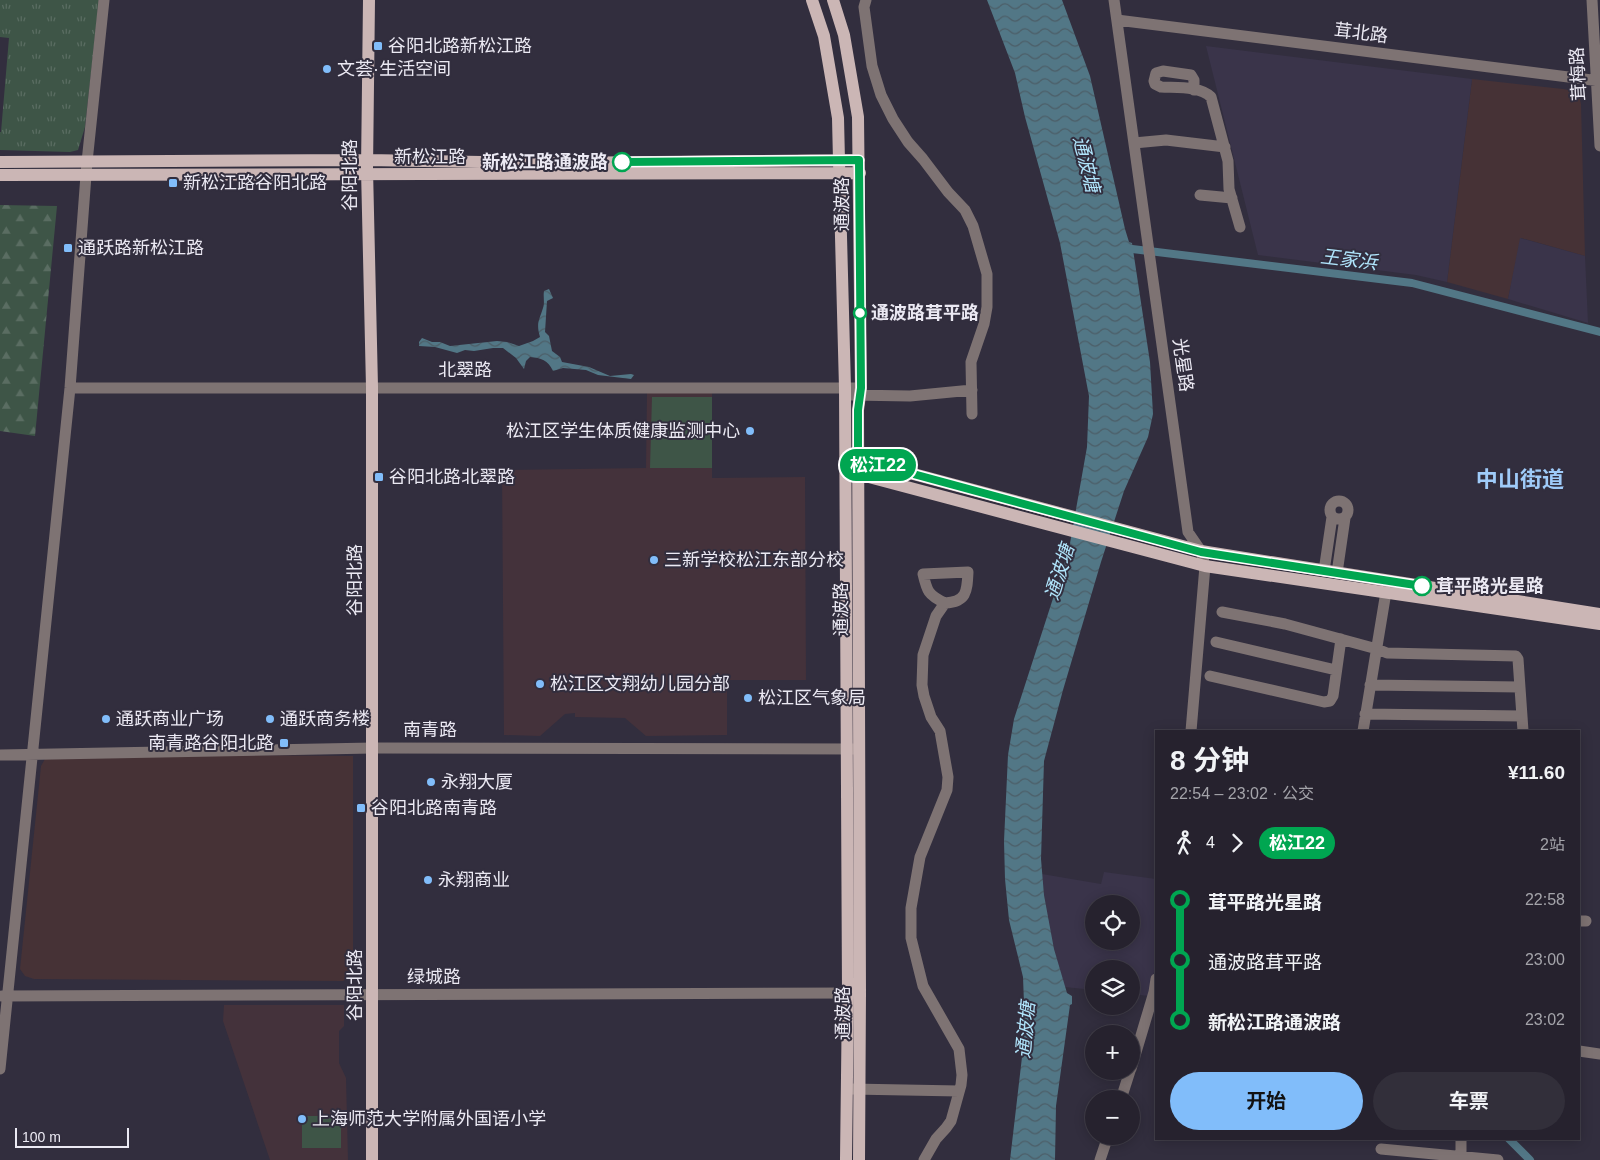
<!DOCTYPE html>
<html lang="zh">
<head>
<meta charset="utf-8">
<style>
  :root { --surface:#26222e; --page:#322f3a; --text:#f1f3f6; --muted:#a4a4aa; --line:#423f4a; --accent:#81bdfa }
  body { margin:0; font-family:Helvetica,"Noto Sans SC",sans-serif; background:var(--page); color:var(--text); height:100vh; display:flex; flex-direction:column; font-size:19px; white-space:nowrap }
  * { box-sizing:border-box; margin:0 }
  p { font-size:16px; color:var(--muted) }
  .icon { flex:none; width:28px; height:28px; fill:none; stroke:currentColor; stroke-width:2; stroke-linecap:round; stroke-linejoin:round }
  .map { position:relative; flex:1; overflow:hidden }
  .drawer { position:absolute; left:1155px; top:730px; width:425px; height:410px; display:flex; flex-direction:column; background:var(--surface); border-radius:0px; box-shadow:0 2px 12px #0003,0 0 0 1px var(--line) }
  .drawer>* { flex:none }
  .badge { padding:0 10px; border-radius:16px; font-size:18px; line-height:32px }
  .buttons { position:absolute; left:1085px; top:895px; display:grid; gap:10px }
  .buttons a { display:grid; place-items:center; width:55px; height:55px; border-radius:50%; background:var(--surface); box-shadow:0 2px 12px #0003,0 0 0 1px var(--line); font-size:25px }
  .scale { position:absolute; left:15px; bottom:12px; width:114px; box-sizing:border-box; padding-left:5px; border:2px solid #ebe9f3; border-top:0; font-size:14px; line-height:18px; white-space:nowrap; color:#ebe9f3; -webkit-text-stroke:4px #322e3e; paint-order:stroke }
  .map>.badge { position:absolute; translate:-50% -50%; box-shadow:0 0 0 2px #fff }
  .legs { display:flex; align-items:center; gap:8px; height:55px; padding:0 15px; font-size:16px }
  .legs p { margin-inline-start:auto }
  .head { display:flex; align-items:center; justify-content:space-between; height:85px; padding:0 15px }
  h1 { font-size:28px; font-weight:700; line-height:38px }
  .cta { display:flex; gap:10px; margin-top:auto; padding:10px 15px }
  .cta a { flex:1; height:58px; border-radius:30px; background:var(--accent); color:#111; font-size:20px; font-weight:700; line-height:58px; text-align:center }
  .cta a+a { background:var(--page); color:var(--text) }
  ul { padding:0 15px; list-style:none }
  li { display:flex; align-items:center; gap:18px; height:60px; font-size:19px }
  li i { display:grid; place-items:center; width:8px; height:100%; margin:0 6px; background:currentColor }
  li i::after { content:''; width:12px; height:12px; margin:-6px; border:4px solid; border-radius:50%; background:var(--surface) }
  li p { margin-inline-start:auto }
  li:first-child i { background:linear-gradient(#0000 50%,currentColor 0) }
  li:last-child i { background:linear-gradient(currentColor 50%,#0000 0) }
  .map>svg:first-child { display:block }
</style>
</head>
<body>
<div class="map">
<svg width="1600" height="1160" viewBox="0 0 1600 1160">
  <defs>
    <pattern id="forest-firs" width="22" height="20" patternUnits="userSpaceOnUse" patternTransform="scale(1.25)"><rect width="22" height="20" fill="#3e5547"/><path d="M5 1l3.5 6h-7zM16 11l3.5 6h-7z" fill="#5a6d62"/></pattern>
    <pattern id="park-tufts" width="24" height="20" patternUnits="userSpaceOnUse" patternTransform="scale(1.25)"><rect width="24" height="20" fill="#3e5547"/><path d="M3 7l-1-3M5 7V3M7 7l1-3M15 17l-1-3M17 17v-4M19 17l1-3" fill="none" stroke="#5a6d62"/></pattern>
    <pattern id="water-waves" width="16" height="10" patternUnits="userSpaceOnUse" patternTransform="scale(1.25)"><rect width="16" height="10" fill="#527786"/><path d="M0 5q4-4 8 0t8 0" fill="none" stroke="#4c5e68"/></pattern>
  </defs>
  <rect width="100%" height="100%" fill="#322e3e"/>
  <path fill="#463236" d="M1472 79 1563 89 1573 91 1579 96 1581 104 1585 256 1521 238 1508 299 1447 282Z
    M53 754 353 756V976L343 981 34 979 25 976 20 969 41 766 45 759Z"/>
  <path fill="#3a344a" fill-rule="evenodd" d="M1206 46 1472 79 1447 282 1416 275 1258 255Z
    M1520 238 1585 256 1588 323 1508 299Z
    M1104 872 1156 879V962L1149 996 1131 994V969H1094V990L1065 987 1054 949 1044 895 1042 874 1101 884ZM1094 904H1131V941H1094Z"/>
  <path fill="#44323b" d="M647 393H712V478L805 477 806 680H727V735L646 736 625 718 575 717V713L565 714 540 736 504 735 502 470 646 468Z
    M224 1005H344V1026L339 1031V1063L346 1078 348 1160H270L223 1021Z"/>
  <path fill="#3e5547" d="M652 397H712V468H650Z
    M302 1116H341V1148H302Z"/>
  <path fill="url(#forest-firs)" d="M0 205 57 206 35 436 0 431Z"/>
  <path fill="url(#park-tufts)" d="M0 0H99L85 127 78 150 70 152 0 150V132H1L9 38 0 37Z"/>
  <path fill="url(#water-waves)" d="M987 0H1062L1090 76 1125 229 1129 242 1132 243 1150 362 1153 414 1148 437 1124 491 1101 562 1063 690 1044 761 1041 859 1044 895 1054 949 1067 993 1072 996V1004L1070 1005 1056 1106 1055 1160H1010L1024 1040V1003L1023 977 1009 920 1005 879 1004 841 1008 755 1014 719 1069 549 1087 447 1089 396 1060 243 1025 117 1015 73Z
    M549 289 553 298 547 301 545 332 549 336 552 351 560 357 562 362 589 367 610 376 631 374 634 375 631 379 598 375 586 370 563 368 553 371C548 360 541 358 530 357L526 361 524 369 516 358 503 348H493L474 351 465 350 457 353 435 347 419 346V342L422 338 432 342H440L450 346 497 341 507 342 519 346 533 341 540 337C536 323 539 321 543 308 545 303 543 297 544 291Z"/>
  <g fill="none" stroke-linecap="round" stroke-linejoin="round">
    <path stroke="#527786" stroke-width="8" d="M1124 248 1412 283 1600 332
      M1509 1139 1530 1160"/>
    <path stroke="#7e7373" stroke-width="11" d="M866 0 864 7 872 66 881 95 893 119 908 142 923 159 948 192 965 210 973 226 987 274V307L984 324 971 362 972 414
      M1114 0 1188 532 1201 551 1205 566 1191 731
      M1592 0 1600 146
      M1117 20 1600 81
      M1194 90V80L1191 75 1163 71 1156 73 1154 81 1155 84 1161 87C1176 88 1200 86 1211 97L1228 161 1229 189 1240 227
      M1134 143 1166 140 1225 147
      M1200 195 1232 198
      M70 388H861
      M851 395 910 396 972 390
      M1330 510a9 9 0 1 1 18 0a9 9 0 1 1-18 0Z
      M1324 571 1332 517
      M1337 573 1345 518
      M1222 612 1285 624 1377 649 1387 653 1516 656 1518 659 1523 731
      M1216 642 1336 670
      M1210 676 1324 702 1330 701 1333 696 1341 639
      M1370 685 1520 687
      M1365 714 1522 716
      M1363 731 1386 592
      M0 755 373 748 855 749
      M1579 921H1586
      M2 996 856 993
      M1579 1051 1600 1054
      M0 1069 70 388 87 162 104 0
      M1131 1069 1154 992 1156 979
      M851 1089 959 1091
      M1121 1099 1130 1071
      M1461 1139V1160
      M1381 1149 1498 1160
      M924 1160 936 1139 946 1128 951 1121 961 1085 962 1075 959 1049 923 986 911 938V908L920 857 947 790 948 777 940 731 931 717 924 696 922 685 923 655 936 616 945 603C967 602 967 591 968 572L923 574C927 591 928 595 945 603
      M1100 1160 1108 1136"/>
    <path stroke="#cbb6b5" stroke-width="12" d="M369 0 367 169 372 387V1160
      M812 0 824 36 838 118 839 161 845 388 848 993 846 1160
      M833 0 844 35 858 117 861 388 858 410 860 993 859 1160
      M0 162 367 160 544 163 859 160
      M0 175 860 173
      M850 457 1201 551 1600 614
      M850 472 1205 566 1600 624"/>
  </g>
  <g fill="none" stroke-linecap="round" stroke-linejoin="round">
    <defs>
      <path id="line-1" d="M622 162 859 160 861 388 858 410V459L1201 552 1422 586"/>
    </defs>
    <use href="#line-1" stroke="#fff" stroke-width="11"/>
    <use href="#line-1" stroke="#00a651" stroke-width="8"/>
  </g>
  <g fill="#81bdfa" stroke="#322e3e" stroke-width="2">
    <rect x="373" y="41" width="10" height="10" rx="2.5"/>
    <circle cx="327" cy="69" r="5"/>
    <rect x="168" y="178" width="10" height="10" rx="2.5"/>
    <rect x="63" y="243" width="10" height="10" rx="2.5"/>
    <circle cx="750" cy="431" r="5"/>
    <rect x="374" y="472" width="10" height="10" rx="2.5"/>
    <circle cx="654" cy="560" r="5"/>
    <circle cx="540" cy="684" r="5"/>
    <circle cx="748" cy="698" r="5"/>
    <circle cx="106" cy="719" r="5"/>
    <circle cx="270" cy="719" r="5"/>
    <rect x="279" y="738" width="10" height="10" rx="2.5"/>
    <circle cx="431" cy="782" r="5"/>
    <rect x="356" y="803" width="10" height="10" rx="2.5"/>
    <circle cx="428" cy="880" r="5"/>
    <circle cx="302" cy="1119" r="5"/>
  </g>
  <g fill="#fff" stroke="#00a651" stroke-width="2.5">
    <circle cx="622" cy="162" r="9"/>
    <circle cx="860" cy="313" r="6"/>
    <circle cx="1422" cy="586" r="9"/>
  </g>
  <g text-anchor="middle" stroke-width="4" stroke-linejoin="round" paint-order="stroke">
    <g font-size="18" fill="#ebe9f3" stroke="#322e3e">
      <text transform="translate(1361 33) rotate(7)" y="6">茸北路</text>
      <text transform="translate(1578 74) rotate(-93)" y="6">茸梅路</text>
      <text x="430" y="163">新松江路</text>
      <text transform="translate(350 175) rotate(-90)" y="6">谷阳北路</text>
      <text transform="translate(842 204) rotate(-90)" y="6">通波路</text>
      <text transform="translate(1183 365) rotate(82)" y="6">光星路</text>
      <text x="465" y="376">北翠路</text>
      <text transform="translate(355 580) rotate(-90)" y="6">谷阳北路</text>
      <text transform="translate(841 609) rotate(-90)" y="6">通波路</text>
      <text x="430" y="736">南青路</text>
      <text x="434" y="983">绿城路</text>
      <text transform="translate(355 985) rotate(-90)" y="6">谷阳北路</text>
      <text transform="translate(843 1013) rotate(-90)" y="6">通波路</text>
    </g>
    <g font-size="18" fill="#ebe9f3" stroke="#322e3e" text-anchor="start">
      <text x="388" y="52">谷阳北路新松江路</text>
      <text x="337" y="75">文荟·生活空间</text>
      <text x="183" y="189">新松江路谷阳北路</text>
      <text x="78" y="254">通跃路新松江路</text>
      <text x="740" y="437" text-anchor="end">松江区学生体质健康监测中心</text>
      <text x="389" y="483">谷阳北路北翠路</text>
      <text x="664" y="566">三新学校松江东部分校</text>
      <text x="550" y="690">松江区文翔幼儿园分部</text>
      <text x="758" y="704">松江区气象局</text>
      <text x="116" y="725">通跃商业广场</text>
      <text x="280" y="725">通跃商务楼</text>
      <text x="274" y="749" text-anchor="end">南青路谷阳北路</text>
      <text x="441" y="788">永翔大厦</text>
      <text x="371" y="814">谷阳北路南青路</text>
      <text x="438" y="886">永翔商业</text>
      <text x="312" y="1125">上海师范大学附属外国语小学</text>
    </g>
    <g font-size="18" font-weight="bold" fill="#ebe9f3" stroke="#322e3e" text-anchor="start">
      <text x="608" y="168" text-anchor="end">新松江路通波路</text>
      <text x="871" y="319">通波路茸平路</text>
      <text x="1436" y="592">茸平路光星路</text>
    </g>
    <g font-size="19" font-style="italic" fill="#b0e5fc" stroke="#322e3e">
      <text transform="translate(1087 164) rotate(76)" y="7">通波塘</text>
      <text transform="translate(1349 259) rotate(7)" y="7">王家浜</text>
      <text transform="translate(1059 572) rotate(-73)" y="7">通波塘</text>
      <text transform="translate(1025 1030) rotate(-85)" y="7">通波塘</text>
    </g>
    <g font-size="22" font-weight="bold" fill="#9fcbf9" stroke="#322e3e">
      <text x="1520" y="487">中山街道</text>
    </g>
  </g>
</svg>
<div class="buttons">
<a><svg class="icon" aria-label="locate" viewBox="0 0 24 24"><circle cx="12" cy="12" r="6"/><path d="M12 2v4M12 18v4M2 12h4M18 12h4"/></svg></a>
<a><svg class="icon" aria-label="layers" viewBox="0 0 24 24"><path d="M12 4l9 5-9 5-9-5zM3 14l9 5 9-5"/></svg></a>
<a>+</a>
<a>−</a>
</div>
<div class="scale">100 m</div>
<b class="badge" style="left:878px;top:465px;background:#00a651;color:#fff">松江22</b>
<section class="drawer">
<div class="head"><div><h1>8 分钟</h1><p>22:54 – 23:02 · 公交</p></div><b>¥11.60</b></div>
<div class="legs"><svg class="icon" aria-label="walk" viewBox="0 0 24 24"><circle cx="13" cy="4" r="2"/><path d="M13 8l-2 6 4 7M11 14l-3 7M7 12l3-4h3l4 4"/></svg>4<svg class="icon" aria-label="forward" viewBox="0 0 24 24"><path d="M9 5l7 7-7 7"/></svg><b class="badge" style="background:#00a651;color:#fff">松江22</b><p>2站</p></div>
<ul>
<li><i style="color:#00a651"></i><b>茸平路光星路</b><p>22:58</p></li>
<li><i style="color:#00a651"></i><span>通波路茸平路</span><p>23:00</p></li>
<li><i style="color:#00a651"></i><b>新松江路通波路</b><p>23:02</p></li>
</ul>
<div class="cta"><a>开始</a><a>车票</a></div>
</section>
</div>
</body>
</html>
